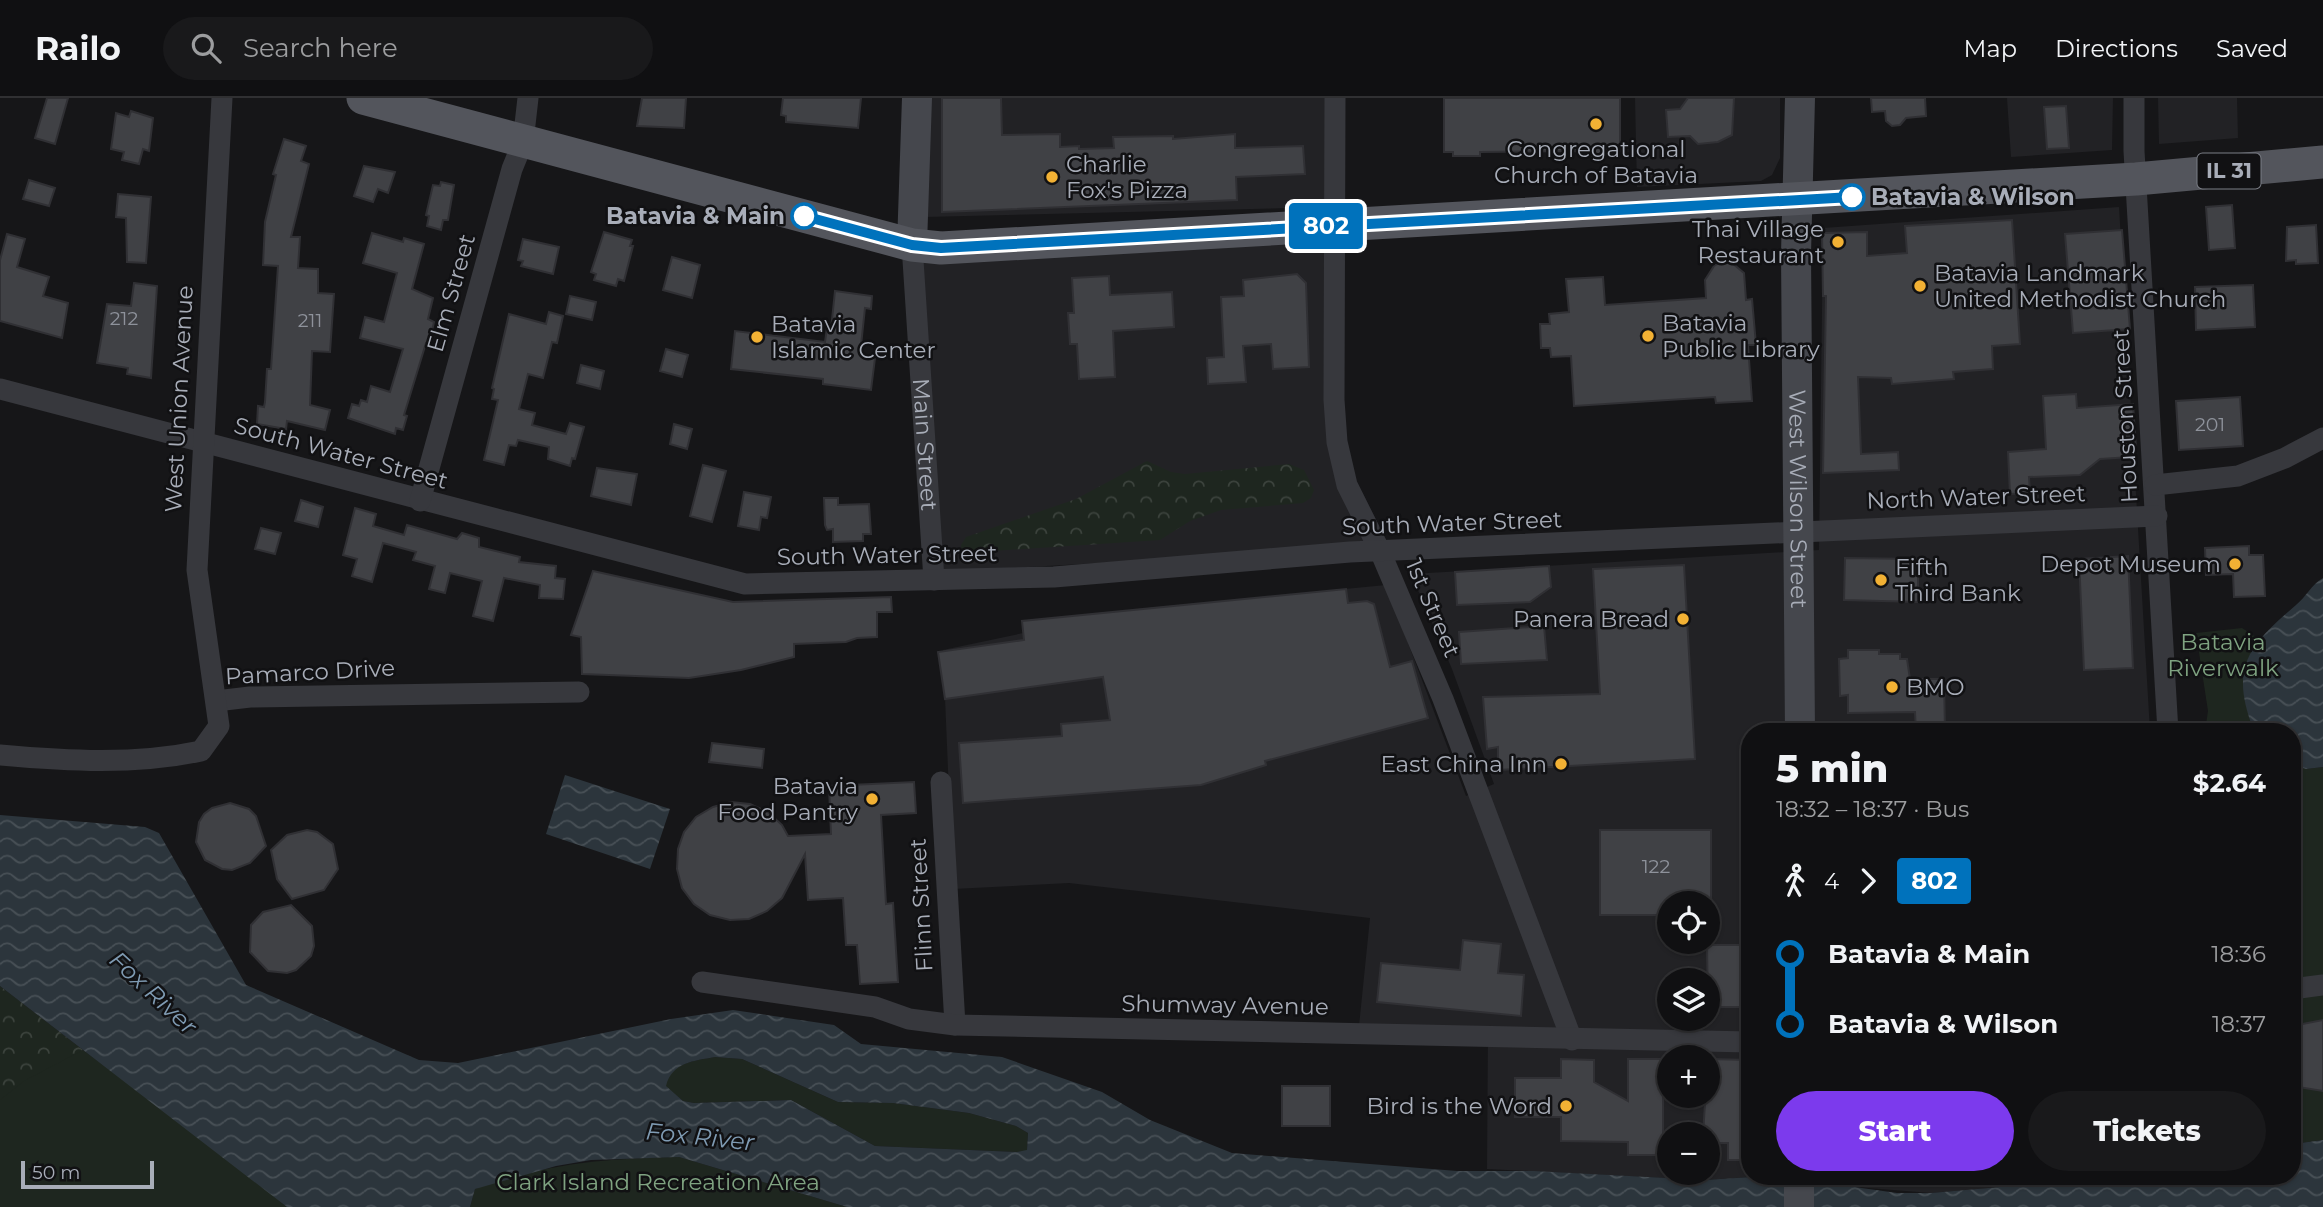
<!DOCTYPE html>
<html lang="en">
<head>
<meta charset="utf-8">
<style>
  :root { --surface:#101012; --page:#19191b; --text:#f1f3f6; --muted:#9c9d9f; --line:#303032; --accent:#7c3aed }
  body { margin:0; font-family:Montserrat,sans-serif; background:var(--page); color:var(--text); height:100vh; display:flex; flex-direction:column; font-size:26px; white-space:nowrap }
  * { box-sizing:border-box; margin:0 }
  p { font-size:23px; color:var(--muted) }
  .icon { flex:none; width:38px; height:38px; fill:none; stroke:currentColor; stroke-width:2; stroke-linecap:round; stroke-linejoin:round }
  .map { position:relative; flex:1; overflow:hidden }
  .sheet { position:absolute; left:1741px; top:625px; width:560px; height:462px; display:flex; flex-direction:column; background:var(--surface); border-radius:28px; box-shadow:0 2px 5px #0004,0 0 0 2px var(--line) }
  .sheet>* { flex:none }
  .badge { padding:0 14px; border-radius:5px; font-size:24px; line-height:46px }
  .tools { position:absolute; left:1657px; top:793px; display:grid; gap:14px }
  .tools a { display:grid; place-items:center; width:63px; height:63px; border-radius:50%; background:var(--surface); box-shadow:0 2px 5px #0004,0 0 0 2px var(--line); font-size:35px }
  .scale { position:absolute; left:21px; bottom:18px; width:133px; box-sizing:border-box; padding-left:7px; border:4px solid #a8adb8; border-top:0; font-size:19px; line-height:24px; white-space:nowrap; color:#a8adb8; -webkit-text-stroke:5px #111113; paint-order:stroke }
  .map>.badge { position:absolute; translate:-50% -50%; box-shadow:0 0 0 4px #fff }
  .legs { display:flex; align-items:center; gap:10px; height:77px; padding:0 35px; font-size:23px }
  .legs p { margin-inline-start:auto }
  .summary { display:flex; align-items:center; justify-content:space-between; height:119px; padding:0 35px }
  h1 { font-size:38px; font-weight:800; line-height:52px }
  .button { display:flex; gap:14px; margin-top:auto; padding:14px 35px }
  .button a { flex:1; height:80px; border-radius:42px; background:var(--accent); color:#fff; font-size:28px; font-weight:800; line-height:80px; text-align:center }
  .button a+a { background:var(--page); color:var(--text) }
  ul { padding:0 35px; list-style:none }
  li { display:flex; align-items:center; gap:24px; height:70px; font-size:26px }
  li i { display:grid; place-items:center; width:10px; height:100%; margin:0 9px; background:currentColor }
  li i::after { content:''; width:18px; height:18px; margin:-9px; border:5px solid; border-radius:50%; background:var(--surface) }
  li p { margin-inline-start:auto }
  li:first-child i { background:linear-gradient(#0000 50%,currentColor 0) }
  li:last-child i { background:linear-gradient(currentColor 50%,#0000 0) }
  header { display:flex; align-items:center; gap:42px; box-sizing:border-box; height:98px; padding:0 35px; background:var(--surface); border-bottom:2px solid var(--line) }
  header strong { font-size:33px }
  nav { display:flex; gap:38px; margin-inline-start:auto; font-size:24px }
  .search { width:490px; height:63px; background:var(--page); display:flex; align-items:center; gap:18px; box-sizing:border-box; padding:0 24px; border-radius:38px; color:var(--muted); font-size:26px }
  .map>svg:first-child { display:block }
</style>
</head>
<body>
<header>
<strong>Railo</strong>
<div class="search"><svg class="icon" aria-label="search" viewBox="0 0 24 24"><circle cx="10" cy="10" r="6"/><path d="M15 15l6 6"/></svg>Search here</div>
<nav><a>Map</a><a>Directions</a><a>Saved</a></nav>
</header>
<div class="map">
<svg width="2323" height="1109" viewBox="0 0 2323 1109">
  <defs>
    <pattern id="forest-crowns" width="20" height="18" patternUnits="userSpaceOnUse" patternTransform="scale(1.75)"><rect width="20" height="18" fill="#1e261f"/><path d="M2 6a3 3 0 1 1 6 0M12 15a3 3 0 1 1 6 0" fill="none" stroke="#3c433d"/></pattern>
    <pattern id="water-waves" width="16" height="10" patternUnits="userSpaceOnUse" patternTransform="scale(1.75)"><rect width="16" height="10" fill="#2c353c"/><path d="M0 5q4-4 8 0t8 0" fill="none" stroke="#485056"/></pattern>
  </defs>
  <rect width="100%" height="100%" fill="#161618"/>
  <path fill="#222225" fill-rule="evenodd" d="M928 0H1325L1328 109 924 119Z
    M1635 0H1780V60L1772 77 1761 83 1637 89Z
    M2007 0H2113L2112 52 2011 59Z
    M2158 0H2237L2238 40 2159 46Z
    M2119 109 2150 633 1750 634V1078H1767L1705 1082 1487 1071 1488 931 1359 928 1370 820 1069 785 953 791 943 552 1137 511 1386 487 1466 698 1494 686 1452 571 1411 476 1819 452 1823 130ZM1670 805H1708V844H1670ZM1670 882H1708V920H1670ZM1670 959H1708V998H1670ZM1670 1036H1708V1074H1670Z
    M1329 136 1327 303 1368 450 939 474 917 157Z
    M1778 1078H2124L1931 1095 1855 1089 1829 1079Z"/>
  <path fill="url(#forest-crowns)" d="M1147 363 1171 374 1185 376 1289 366 1304 372 1314 392 1311 400 1303 405 1221 412 1190 423 1160 442 962 455 961 447 966 439 1076 401Z
    M0 888 83 952 0 1025Z"/>
  <path fill="#1e261f" d="M2242 530 2259 541C2238 571 2242 600 2254 633H2205L2208 613 2196 535Z
    M2292 667 2306 671 2323 669V1042L2293 1046Z
    M83 952 216 1051 287 1109H0V1002L24 983Z
    M715 959 742 961 838 1004 893 1005 969 1015 1016 1028 1028 1035 1027 1053 1017 1054 875 1048 791 1002 694 1005 683 1003 665 988C671 964 694 963 715 959Z
    M679 1059 847 1109H470L475 1091C541 1066 609 1060 679 1059Z"/>
  <path fill="url(#water-waves)" fill-rule="evenodd" d="M2323 480V669L2306 671 2293 667 2292 634 2254 633C2229 569 2248 548 2296 507 2306 499 2311 487 2323 480Z
    M565 677 670 711 650 771 546 736Z
    M0 717 145 729 159 735 246 887 419 962 458 965 671 921 733 912 834 927 861 946 1002 959 1102 994 1150 1022 1232 1055 1457 1073H1534L1705 1082 1767 1078 1829 1079 1855 1089 1897 1095H1931L2124 1078H2292L2293 1046 2323 1042V1109H847L679 1059 591 1062 556 1068 475 1091 470 1109H287L0 888ZM715 959 742 961 838 1004 893 1005 969 1015 1016 1028 1028 1035 1027 1052 1017 1054 875 1048 791 1002 694 1005 683 1003 666 988C672 964 694 963 715 959Z"/>
  <path fill="#404145" stroke="#303034" stroke-width="2" d="M47 0H68L55 46 35 40Z
    M642 0H686L684 30 637 28Z
    M783 0H861L858 30 786 24V18L781 17Z
    M942 0H1001L1002 37 1060 36V49L1079 48V51L1114 50 1113 39 1173 38V41L1235 36V50L1303 48 1305 76 1236 79 1237 102 942 114Z
    M1444 0H1620V53L1609 54V58H1583V53L1480 54V58H1453V54H1444Z
    M1688 0H1734L1732 37 1718 44 1698 46 1690 38 1668 39 1666 12 1680 11Z
    M1871 0H1925L1926 18 1906 20 1900 27 1892 28 1886 23 1885 13 1872 14Z
    M2066 8 2069 50 2047 51 2044 9Z
    M131 13 153 20 149 53 143 51 139 66 122 62 124 54 111 51 116 15 129 19Z
    M284 41 306 48 301 63 309 66 291 139H300L298 170 318 171V195L334 196 330 254 312 253 310 307 330 312 325 332 287 323 286 331 257 326 258 308 264 309 265 304 267 271H271L278 168 263 167 265 124 276 77 273 76Z
    M364 68 395 74 388 95 378 91 373 104 354 98Z
    M29 82 55 90 49 108 23 101Z
    M441 84 454 87 448 122H443L441 132 427 128 429 118 426 117 433 87 440 88Z
    M118 96 151 99 146 165 127 164 126 120 116 119Z
    M2232 107 2235 150 2209 152 2206 109Z
    M2012 122 2020 246 1992 248 1993 271 1953 274 1954 281 1892 286 1891 280 1858 279 1861 356 1898 354 1899 372 1823 375 1826 198H1823L1822 135 1867 134V158L1907 155 1905 128Z
    M2316 127 2318 165 2296 166V162L2286 163 2287 129Z
    M2122 132 2130 231 2073 235 2065 136Z
    M604 134 632 142 630 148H633L624 183 618 181 616 188 594 182 596 176 591 174Z
    M372 135 403 144 404 140 424 146 412 191 433 200 428 221 434 224 429 246 426 245 404 317 407 318 403 332 396 330 395 336 348 320 352 306 359 308 361 302 367 304 371 288 390 294 403 251 360 240 365 219 384 224 397 175 363 165Z
    M7 136 25 141 17 169 49 179 43 198 68 205 62 240 0 223V162Z
    M523 141 559 149 553 176 521 168 523 163 518 162Z
    M672 159 700 167 692 200 663 192Z
    M1723 163 1732 165 1744 175 1746 202 1752 201 1756 247H1748L1752 303 1716 305 1715 299 1574 308 1571 258 1551 259 1550 250H1541L1540 226H1550L1549 216 1569 214 1566 181 1603 179 1605 207 1706 200 1705 182 1714 168Z
    M1297 176 1306 185 1309 269 1273 271 1271 246 1243 248 1246 284 1208 286 1207 260 1224 259 1221 199 1244 198 1243 182Z
    M1109 178 1110 197 1172 194 1174 229 1113 233 1115 279 1079 281 1077 246H1070L1068 215H1074L1072 180Z
    M134 185 157 188 151 280 127 276 128 270 97 265 107 206 131 208Z
    M2253 187 2255 229 2196 232 2195 189Z
    M835 193 872 198 871 211 865 210 860 257 875 260 871 292 823 286V281L731 271 735 233 825 244 827 230 831 231Z
    M570 198 596 204 592 222 566 216Z
    M549 214 563 218 557 245 552 244 543 280 528 276 519 311 535 315 532 327 566 336 570 325 584 329 575 361 572 360 570 368 548 361 549 349 518 342 516 348 509 347 504 367 484 362 498 302 492 301 494 291 492 290 509 216 546 226Z
    M666 251 688 257 682 279 660 273Z
    M581 267 604 273 600 291 577 285Z
    M2076 296 2077 310 2133 306 2136 351 2131 359 2100 361 2080 377 2029 379 2030 395 2010 396 2008 354 2046 351 2043 298Z
    M2240 299 2243 348 2179 352 2176 303Z
    M674 326 692 331 687 351 670 346Z
    M703 367 726 373 712 424 690 418Z
    M597 370 637 376 631 407 591 398Z
    M744 394 771 399 767 420 761 419 759 432 738 428Z
    M824 400H838V407L869 406 871 436H863V443L833 444V431L827 432 825 427Z
    M301 402 323 409 318 429 295 423Z
    M355 410 376 416 373 428 404 437 407 427 457 441 462 435 479 440V449L520 459 519 464 556 468 555 480 565 481 563 501 539 500 540 487 504 480 493 523 473 518 482 483 450 475 445 495 429 491 435 468 413 462 416 454 383 445 372 484 352 478 357 461 343 457Z
    M261 430 281 435 275 456 255 451Z
    M2249 448V457H2263L2265 498 2234 499 2233 476 2206 477 2205 450Z
    M2128 458 2133 570 2084 572 2079 461Z
    M1845 460 1918 461V504L1844 502Z
    M1684 467 1695 661 1498 672V649L1487 651 1483 599 1600 596 1593 471Z
    M1549 468 1551 489 1530 504 1457 507 1455 474Z
    M593 473 733 504 891 499 892 514H877V539L857 540 846 544 794 546V559L741 572 689 580 582 576 581 539 571 537Z
    M1346 491 1348 505 1367 503 1374 506 1390 569 1412 563 1428 620 1265 663 1266 667 1201 687 963 705 959 645 1062 638 1061 626 1110 622 1103 579 945 601 938 554 1024 542 1022 523Z
    M1544 528 1547 562 1461 566 1459 534Z
    M1848 552H1879V556H1900V561H1907L1910 581H1944L1945 634H1916L1915 614 1848 615V597L1840 598 1839 561 1848 560Z
    M712 645 764 651 762 670 709 664Z
    M914 684 916 715 881 717 886 806 893 805 898 884 860 886 857 847H846L843 800 808 802 805 756 782 800 767 813 749 821 730 822 710 817 694 806 682 790 677 771 678 751 684 734 696 719 713 709 731 704 750 706 768 714 782 727 788 738 831 736 829 688Z
    M230 705 249 711 256 718 266 748 250 765 232 772 222 771 205 762 196 744 199 724 204 716 212 710Z
    M307 732 317 734 333 746 338 771 324 792 292 801 277 781 271 752 287 737Z
    M1600 732H1711V805H1670V817H1600Z
    M291 807 312 828 314 848 311 858 296 872 287 875 268 873 250 854 251 827 263 814Z
    M1463 842 1501 846 1498 875 1524 877 1521 918 1377 904 1381 865 1460 872Z
    M1707 847H1750V909H1708Z
    M2323 922V993L2292 988V928Z
    M1561 961 1594 962V984L1628 1003V961H1667V983H1663V1057H1628V1044L1561 1043V1019H1515V980H1561Z
    M1708 961 1750 962V1062H1728V1045H1708V1036H1703Z
    M1282 988H1330V1028H1282Z"/>
  <g fill="none" stroke-linecap="round" stroke-linejoin="round">
    <g stroke="#37383d" stroke-width="21">
      <path d="M1335 0 1334 302 1337 344 1347 387 1380 453 1443 601 1572 942"/>
      <path d="M2134 0V53L2168 634"/>
      <path id="s1" d="M912 147 934 482"/>
      <path d="M0 291 745 486 1054 479 1350 454 2157 418"/>
      <path d="M2155 387 2238 378 2285 360 2323 340"/>
      <path d="M420 403 512 71 523 44 528 0"/>
      <path d="M216 603 250 599 579 594"/>
      <path d="M0 657C67 663 135 667 201 653L219 628 197 472 222 0"/>
      <path d="M941 684 955 927"/>
      <path d="M702 884 875 909 909 921 955 927 1750 944"/>
      <path d="M2292 891 2323 887"/>
    </g>
    <g stroke="#45474d" stroke-width="30">
      <path id="s2" d="M1800 0 1796 156 1800 634"/>
      <path d="M912 147 917 0"/>
      <path d="M1799 1078V1109"/>
    </g>
    <path stroke="#53555c" stroke-width="33" d="M363 0 912 147 941 150 2136 81 2323 64"/>
  </g>
  <g fill="none" stroke-linecap="round" stroke-linejoin="round">
    <defs>
      <path id="line-1" d="M804 118 912 147 941 150 1852 99"/>
    </defs>
    <use href="#line-1" stroke="#fff" stroke-width="16"/>
    <use href="#line-1" stroke="#0072bc" stroke-width="10"/>
  </g>
  <g fill="#f2b134" stroke="#111113" stroke-width="2.5">
    <circle cx="1596" cy="26" r="7"/>
    <circle cx="1052" cy="79" r="7"/>
    <circle cx="1838" cy="144" r="7"/>
    <circle cx="1920" cy="188" r="7"/>
    <circle cx="1648" cy="238" r="7"/>
    <circle cx="757" cy="239" r="7"/>
    <circle cx="2235" cy="466" r="7"/>
    <circle cx="1881" cy="482" r="7"/>
    <circle cx="1683" cy="521" r="7"/>
    <circle cx="1892" cy="589" r="7"/>
    <circle cx="1561" cy="666" r="7"/>
    <circle cx="872" cy="701" r="7"/>
    <circle cx="1566" cy="1008" r="7"/>
  </g>
  <g fill="#fff" stroke="#0072bc" stroke-width="3.5">
    <circle cx="1852" cy="99" r="12"/>
    <circle cx="804" cy="118" r="12"/>
  </g>
  <g text-anchor="middle" stroke-width="5" stroke-linejoin="round" paint-order="stroke">
    <g font-size="19" fill="#8e929b">
      <text x="124" y="227">212</text>
      <text x="310" y="229">211</text>
      <text x="2210" y="333">201</text>
      <text x="1656" y="775">122</text>
    </g>
    <rect fill="#111113" stroke="#7b7e86" stroke-width="2" x="2197.5" y="55.5" width="63" height="35" rx="5"/>
    <g font-size="21" font-weight="bold" fill="#a8adb8">
      <text x="2229" y="80">IL 31</text>
    </g>
    <g font-size="23" fill="#a8adb8" stroke="#111113" text-anchor="start">
      <text x="1596" y="59" text-anchor="middle">Congregational<tspan x="1596" dy="26">Church of Batavia</tspan></text>
      <text x="1066" y="74">Charlie<tspan x="1066" dy="26">Fox's Pizza</tspan></text>
      <text x="1824" y="139" text-anchor="end">Thai Village<tspan x="1824" dy="26">Restaurant</tspan></text>
      <text x="1934" y="183">Batavia Landmark<tspan x="1934" dy="26">United Methodist Church</tspan></text>
      <text x="1662" y="233">Batavia<tspan x="1662" dy="26">Public Library</tspan></text>
      <text x="771" y="234">Batavia<tspan x="771" dy="26">Islamic Center</tspan></text>
      <text x="2221" y="474" text-anchor="end">Depot Museum</text>
      <text x="1895" y="477">Fifth<tspan x="1895" dy="26">Third Bank</tspan></text>
      <text x="1669" y="529" text-anchor="end">Panera Bread</text>
      <text x="1906" y="597">BMO</text>
      <text x="1547" y="674" text-anchor="end">East China Inn</text>
      <text x="858" y="696" text-anchor="end">Batavia<tspan x="858" dy="26">Food Pantry</tspan></text>
      <text x="1552" y="1016" text-anchor="end">Bird is the Word</text>
    </g>
    <g font-size="23" font-weight="bold" fill="#a8adb8" stroke="#111113" text-anchor="start">
      <text x="1871" y="107">Batavia &amp; Wilson</text>
      <text x="785" y="126" text-anchor="end">Batavia &amp; Main</text>
    </g>
    <g font-size="23" fill="#a8adb8" stroke="#111113">
      <text transform="translate(451 195) rotate(-74)" y="8">Elm Street</text>
      <text transform="translate(179 301) rotate(-87)" y="8">West Union Avenue</text>
      <text transform="translate(2125 318) rotate(-93)" y="8">Houston Street</text>
      <text dy="8" stroke="none"><textPath href="#s1" startOffset="200">Main Street</textPath></text>
      <text transform="translate(341 355) rotate(15)" y="8">South Water Street</text>
      <text transform="translate(1976 399) rotate(-2)" y="8">North Water Street</text>
      <text dy="8" stroke="none"><textPath href="#s2" startOffset="401">West Wilson Street</textPath></text>
      <text transform="translate(1452 425) rotate(-2)" y="8">South Water Street</text>
      <text transform="translate(887 457) rotate(-1)" y="8">South Water Street</text>
      <text transform="translate(1433 510) rotate(67)" y="8">1st Street</text>
      <text transform="translate(310 574) rotate(-3)" y="8">Pamarco Drive</text>
      <text transform="translate(921 807) rotate(-93)" y="8">Flinn Street</text>
      <text transform="translate(1225 907) rotate(1)" y="8">Shumway Avenue</text>
    </g>
    <g font-size="23" fill="#7fa381" stroke="#111113">
      <text x="2223" y="552">Batavia<tspan x="2223" dy="26">Riverwalk</tspan></text>
      <text x="658" y="1092">Clark Island Recreation Area</text>
    </g>
    <g font-size="24" font-style="italic" fill="#7f9bb3" stroke="#111113">
      <text transform="translate(153 895) rotate(43)" y="8">Fox River</text>
      <text transform="translate(700 1039) rotate(6)" y="8">Fox River</text>
    </g>
  </g>
</svg>
<div class="tools">
<a><svg class="icon" aria-label="locate" viewBox="0 0 24 24"><circle cx="12" cy="12" r="6"/><path d="M12 2v4M12 18v4M2 12h4M18 12h4"/></svg></a>
<a><svg class="icon" aria-label="layers" viewBox="0 0 24 24"><path d="M12 4l9 5-9 5-9-5zM3 14l9 5 9-5"/></svg></a>
<a>+</a>
<a>−</a>
</div>
<div class="scale">50 m</div>
<b class="badge" style="left:1326px;top:128px;background:#0072bc;color:#fff">802</b>
<section class="sheet">
<div class="summary"><div><h1>5 min</h1><p>18:32 – 18:37 · Bus</p></div><b>$2.64</b></div>
<div class="legs"><svg class="icon" aria-label="walk" viewBox="0 0 24 24"><circle cx="13" cy="4" r="2"/><path d="M13 8l-2 6 4 7M11 14l-3 7M7 12l3-4h3l4 4"/></svg>4<svg class="icon" aria-label="forward" viewBox="0 0 24 24"><path d="M9 5l7 7-7 7"/></svg><b class="badge" style="background:#0072bc;color:#fff">802</b></div>
<ul>
<li><i style="color:#0072bc"></i><b>Batavia &amp; Main</b><p>18:36</p></li>
<li><i style="color:#0072bc"></i><b>Batavia &amp; Wilson</b><p>18:37</p></li>
</ul>
<div class="button"><a>Start</a><a>Tickets</a></div>
</section>
</div>
</body>
</html>
